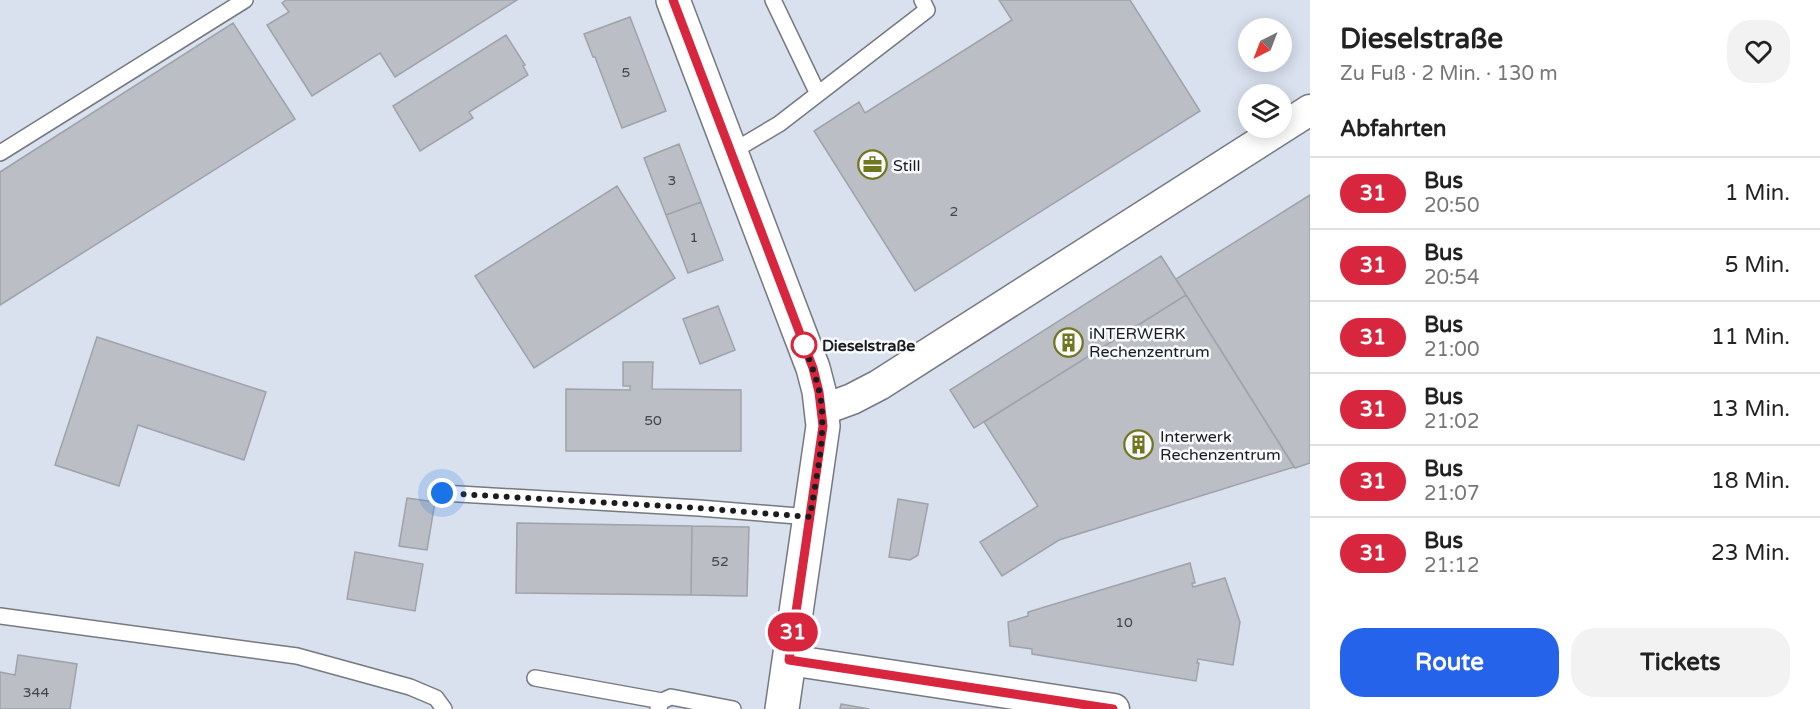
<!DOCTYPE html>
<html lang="de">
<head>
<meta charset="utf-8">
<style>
  :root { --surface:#fff; --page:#f2f2f2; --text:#222; --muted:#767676; --line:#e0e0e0; --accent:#2563eb }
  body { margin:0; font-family:"Varela Round",sans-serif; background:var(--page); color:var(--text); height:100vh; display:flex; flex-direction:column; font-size:22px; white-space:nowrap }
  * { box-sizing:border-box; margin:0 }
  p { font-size:20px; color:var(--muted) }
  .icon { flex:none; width:33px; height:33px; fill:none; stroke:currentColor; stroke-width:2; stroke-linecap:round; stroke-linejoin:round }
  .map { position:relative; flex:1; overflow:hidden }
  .details { display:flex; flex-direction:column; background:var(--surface); width:510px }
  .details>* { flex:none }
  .badge { padding:0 12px; border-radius:20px; font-size:21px; line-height:39px }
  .needle { width:39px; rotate:222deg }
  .fabs { position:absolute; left:1238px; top:18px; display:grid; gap:12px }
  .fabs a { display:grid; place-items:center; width:54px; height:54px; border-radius:50%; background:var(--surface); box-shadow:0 3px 15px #0003; font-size:30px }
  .you { position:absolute; width:30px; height:30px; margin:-15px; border:4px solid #fff; border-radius:50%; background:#1a73e8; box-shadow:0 0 0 9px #1a73e833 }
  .map>.badge { position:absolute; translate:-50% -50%; box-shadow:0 0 0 3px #fff }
  h2 { padding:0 30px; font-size:22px; line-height:54px }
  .round { display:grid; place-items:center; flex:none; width:63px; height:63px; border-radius:24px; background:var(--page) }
  .overview { display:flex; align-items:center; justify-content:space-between; height:102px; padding:0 30px }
  h1 { font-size:28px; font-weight:700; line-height:45px }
  .button { display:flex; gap:12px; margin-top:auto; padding:12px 30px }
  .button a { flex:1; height:69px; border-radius:24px; background:var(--accent); color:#fff; font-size:24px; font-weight:700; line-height:69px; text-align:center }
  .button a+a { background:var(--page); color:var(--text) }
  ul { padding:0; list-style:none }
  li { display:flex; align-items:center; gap:18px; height:72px; padding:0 30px; border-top:2px solid var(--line) }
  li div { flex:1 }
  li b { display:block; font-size:22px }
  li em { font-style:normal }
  li .badge { min-width:66px; font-weight:700; text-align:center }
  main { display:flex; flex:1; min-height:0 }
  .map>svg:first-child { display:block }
</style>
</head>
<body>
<main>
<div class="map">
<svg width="1310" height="709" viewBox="0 0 1310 709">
  <rect width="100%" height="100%" fill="#e9ecf4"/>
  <path fill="#d9e0ee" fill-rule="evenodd" d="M0 0H1310V709H0ZM1248 28H1281V62H1248ZM1248 94H1281V128H1248Z"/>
  <path fill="#bbbec5" stroke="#9fa2a9" stroke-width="1.5" d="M286 0H517L395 77 380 53 312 96 267 25 289 12 282 3Z
    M999 0H1130L1200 111 915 291 814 131 859 102 865 113 1012 20Z
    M630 17 666 111 622 128 595 57H593L584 34Z
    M233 23 295 119 0 305V172Z
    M506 35 525 65 523 66 528 75 469 112 473 118 420 151 393 106Z
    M679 144 701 202 666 215 644 158Z
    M617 186 675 278 534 368 475 276Z
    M1310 195V463L1295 468 1176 279Z
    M701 202 723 260 688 273 666 215Z
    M1161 256 1186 295 974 428 950 390Z
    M1186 295 1294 467 1059 540 1002 576 980 542 1038 506 984 422Z
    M718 306 735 350 700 364 683 319Z
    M97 337 266 392 244 460 138 425 119 486 55 465Z
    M623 362H653L652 389 741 390V451H566V389L630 390V386H623Z
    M407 498 435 502 427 550 399 546Z
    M898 499 928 504 918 555 910 560 889 557Z
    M517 523 692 526 691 595 516 593Z
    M692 526 749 527 747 596 691 595Z
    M355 552 423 564 415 611 347 599Z
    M1190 563 1195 583H1192L1193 587 1225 578 1240 622 1233 665 1198 659 1197 663H1199L1196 681 1032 654V649L1010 646 1008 622 1028 616V612Z
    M18 655 77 664 70 709H0V672L15 675Z
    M841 704 869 709H840Z"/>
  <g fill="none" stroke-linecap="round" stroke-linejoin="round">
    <defs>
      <path id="service" d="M773 0 818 94
        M0 153 245 0
        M730 153 779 124 927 10 922 0
        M442 493 699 508 810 517
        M0 616 297 656 410 687 436 698 444 709
        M535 678 662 701
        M658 709 662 701 671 697 733 709"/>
      <path id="minor" d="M822 410 852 399 879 385 1310 110
        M789 660 1114 709"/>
      <path id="secondary" d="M673 0 813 368 819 391 823 426 782 709"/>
    </defs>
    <use href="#service" stroke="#76797f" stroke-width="18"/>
    <use href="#minor" stroke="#76797f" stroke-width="33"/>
    <use href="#secondary" stroke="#76797f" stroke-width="36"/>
    <use href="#service" stroke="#fff" stroke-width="15"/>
    <use href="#minor" stroke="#fff" stroke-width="30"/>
    <use href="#secondary" stroke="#fff" stroke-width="33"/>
  </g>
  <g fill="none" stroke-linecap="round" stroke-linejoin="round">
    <defs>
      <path id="line" d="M673 0 813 368 819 392 823 426 789 660 1113 709"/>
    </defs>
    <use href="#line" stroke="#fff" stroke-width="14"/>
    <use href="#line" stroke="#d7263d" stroke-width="9"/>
    <path stroke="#1a1c1e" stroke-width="6" stroke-dasharray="0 10.8" d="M442 493 699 508 810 517C815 483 824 446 822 412 821 387 811 364 802 341L804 345"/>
  </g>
  <defs>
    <symbol id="office-ring" viewBox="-11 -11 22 22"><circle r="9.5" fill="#f8fafe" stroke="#71771f" stroke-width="1.5"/><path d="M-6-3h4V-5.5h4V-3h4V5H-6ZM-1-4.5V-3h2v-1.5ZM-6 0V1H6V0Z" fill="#71771f"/></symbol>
    <symbol id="building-ring" viewBox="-11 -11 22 22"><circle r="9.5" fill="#f8fafe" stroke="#71771f" stroke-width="1.5"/><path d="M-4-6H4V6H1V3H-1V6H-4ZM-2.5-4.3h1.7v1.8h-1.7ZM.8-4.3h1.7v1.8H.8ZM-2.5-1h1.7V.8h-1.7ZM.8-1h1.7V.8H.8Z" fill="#71771f"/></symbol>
  </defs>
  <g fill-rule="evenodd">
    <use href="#office-ring" x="856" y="148" width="33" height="33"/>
    <use href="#building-ring" x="1052" y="326" width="33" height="33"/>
    <use href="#building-ring" x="1122" y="428" width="33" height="33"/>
  </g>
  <circle fill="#fff" stroke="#d7263d" stroke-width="3" cx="804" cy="345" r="12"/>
  <g text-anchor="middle" stroke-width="5" stroke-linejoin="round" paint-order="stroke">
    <g font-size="14" fill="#424448">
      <text x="626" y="77">5</text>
      <text x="672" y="185">3</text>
      <text x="954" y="216">2</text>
      <text x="694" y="242">1</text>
      <text x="653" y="425">50</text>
      <text x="720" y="566">52</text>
      <text x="1124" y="627">10</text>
      <text x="36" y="697">344</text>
    </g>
    <g font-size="16" fill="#1a1c1e" stroke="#f8fafe" text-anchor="start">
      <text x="893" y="171">Still</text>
      <text x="1089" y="339">iNTERWERK<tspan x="1089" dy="18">Rechenzentrum</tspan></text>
      <text x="1160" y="442">Interwerk<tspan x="1160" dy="18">Rechenzentrum</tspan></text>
    </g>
    <g font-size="16" font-weight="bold" fill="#1a1c1e" stroke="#f8fafe" text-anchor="start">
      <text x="822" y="351">Dieselstraße</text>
    </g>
  </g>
</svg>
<div class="fabs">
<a><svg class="needle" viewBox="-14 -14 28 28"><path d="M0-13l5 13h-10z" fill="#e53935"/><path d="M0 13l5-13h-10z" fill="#767676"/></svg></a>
<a><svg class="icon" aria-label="layers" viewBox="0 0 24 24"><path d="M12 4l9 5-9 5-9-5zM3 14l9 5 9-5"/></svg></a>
</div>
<div class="you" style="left:442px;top:493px"></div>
<b class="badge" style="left:793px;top:632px;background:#d7263d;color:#fff">31</b>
</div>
<section class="details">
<div class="overview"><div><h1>Dieselstraße</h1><p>Zu Fuß · 2 Min. · 130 m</p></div><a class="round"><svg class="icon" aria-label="heart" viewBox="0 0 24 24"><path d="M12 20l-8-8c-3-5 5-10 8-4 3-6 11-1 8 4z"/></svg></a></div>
<h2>Abfahrten</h2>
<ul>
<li><span class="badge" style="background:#d7263d;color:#fff">31</span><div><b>Bus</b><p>20:50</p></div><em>1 Min.</em></li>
<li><span class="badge" style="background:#d7263d;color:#fff">31</span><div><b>Bus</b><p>20:54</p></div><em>5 Min.</em></li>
<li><span class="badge" style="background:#d7263d;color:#fff">31</span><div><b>Bus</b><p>21:00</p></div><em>11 Min.</em></li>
<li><span class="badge" style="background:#d7263d;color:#fff">31</span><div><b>Bus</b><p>21:02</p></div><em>13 Min.</em></li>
<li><span class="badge" style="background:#d7263d;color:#fff">31</span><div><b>Bus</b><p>21:07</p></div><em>18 Min.</em></li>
<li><span class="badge" style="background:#d7263d;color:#fff">31</span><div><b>Bus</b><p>21:12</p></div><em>23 Min.</em></li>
</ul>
<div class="button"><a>Route</a><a>Tickets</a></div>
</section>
</main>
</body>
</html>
